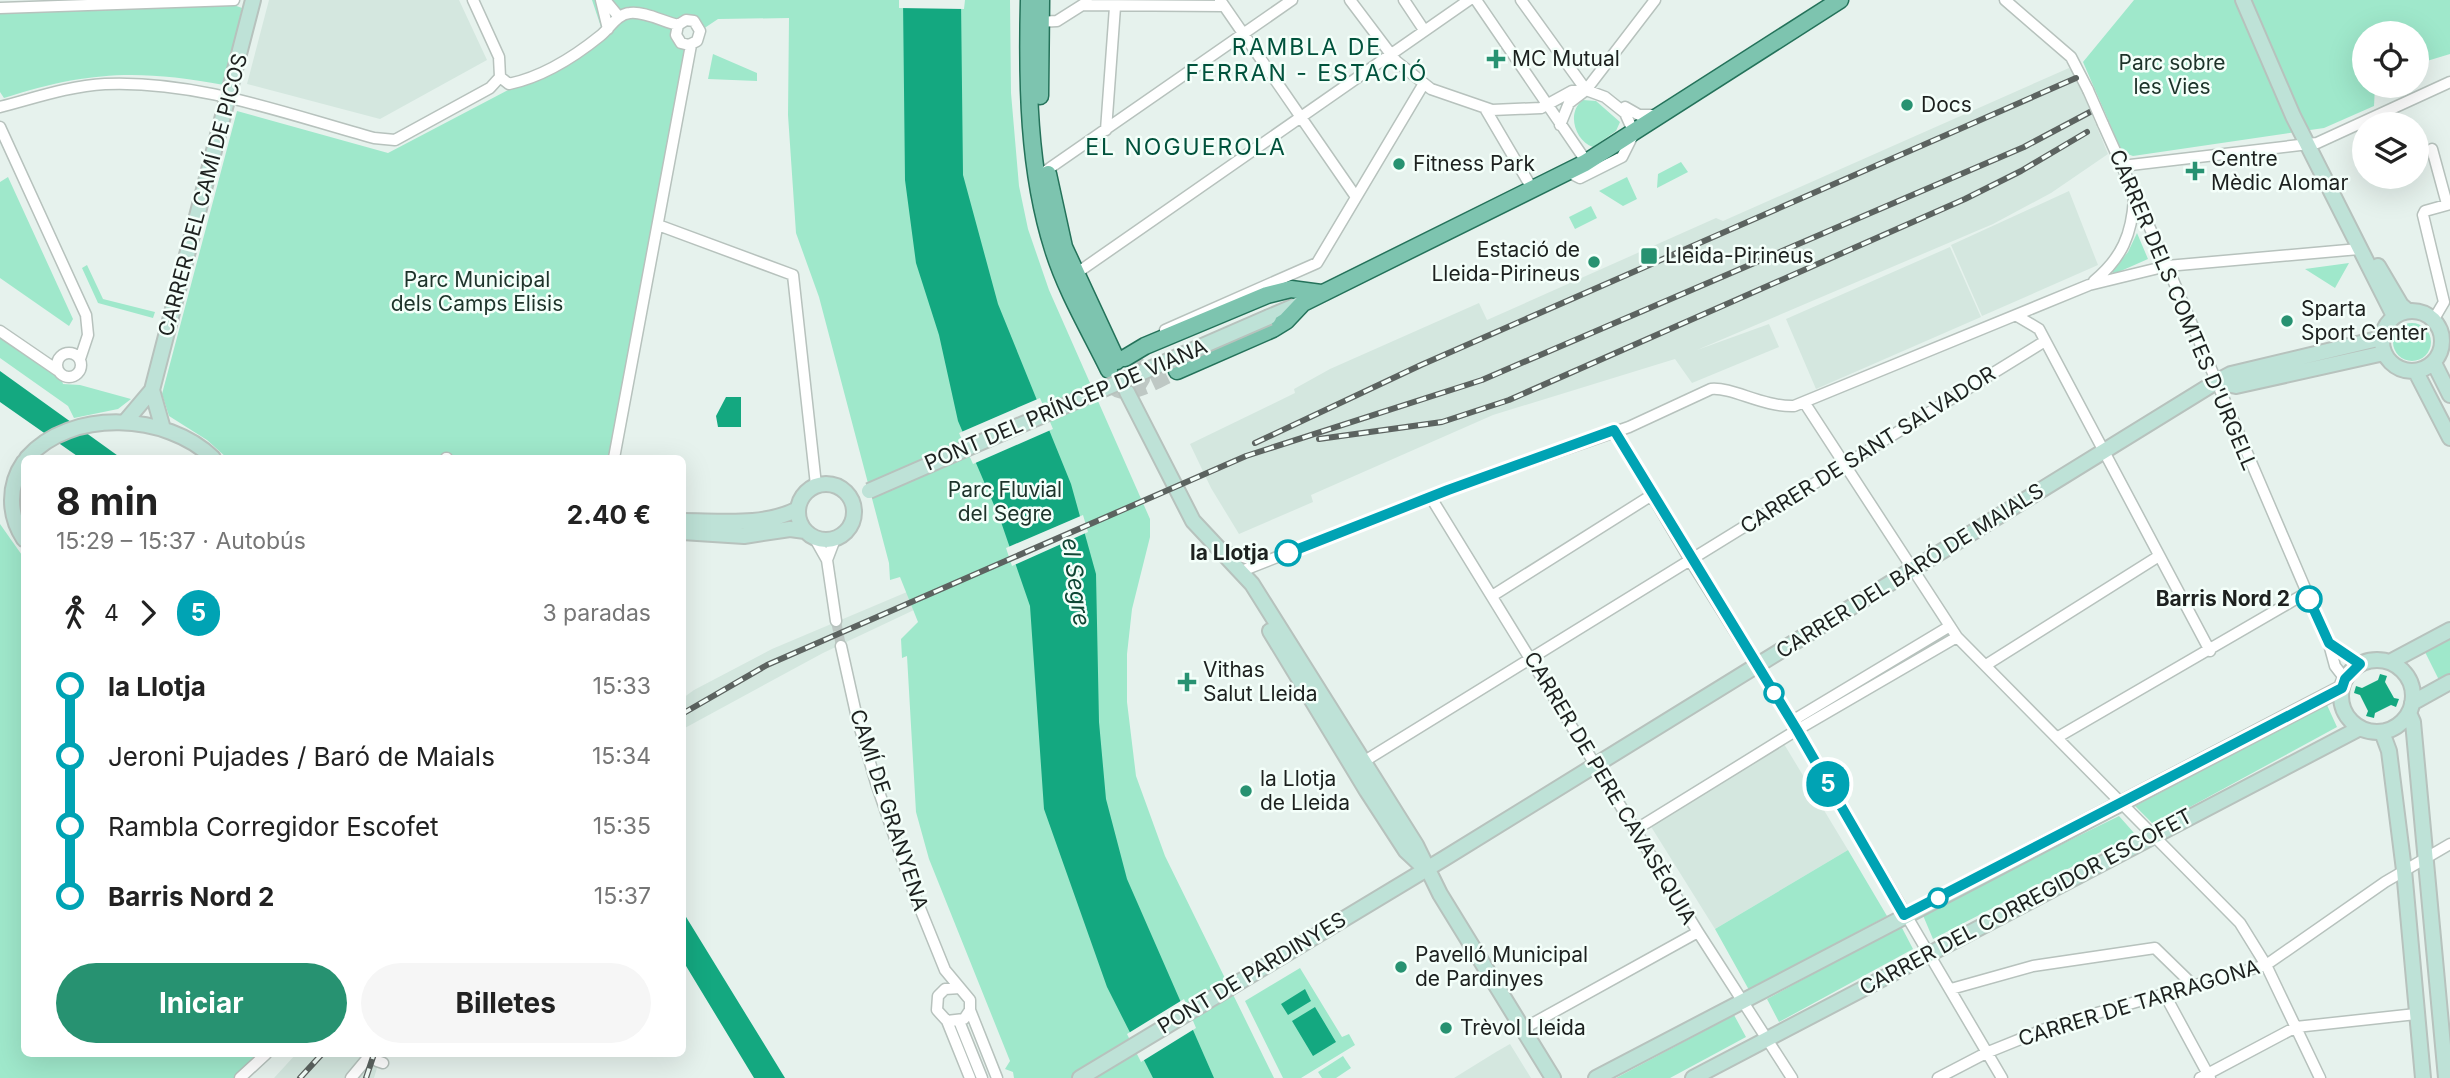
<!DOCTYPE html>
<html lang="es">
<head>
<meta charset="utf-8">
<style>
  :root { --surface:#fff; --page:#f6f6f6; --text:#222; --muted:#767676; --accent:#279271 }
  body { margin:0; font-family:Inter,sans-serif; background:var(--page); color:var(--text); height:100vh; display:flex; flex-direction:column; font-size:26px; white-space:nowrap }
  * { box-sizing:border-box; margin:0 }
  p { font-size:23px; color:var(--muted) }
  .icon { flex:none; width:38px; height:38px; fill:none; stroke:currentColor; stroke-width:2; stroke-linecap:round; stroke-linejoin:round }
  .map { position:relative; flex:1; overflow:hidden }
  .drawer { position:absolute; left:21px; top:455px; width:665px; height:602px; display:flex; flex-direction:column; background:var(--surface); border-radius:10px; box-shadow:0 7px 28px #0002 }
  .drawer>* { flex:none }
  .badge { padding:0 14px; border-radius:23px; font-size:24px; line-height:46px }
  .tools { position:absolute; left:2352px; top:21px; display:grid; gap:14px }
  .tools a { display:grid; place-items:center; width:77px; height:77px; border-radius:50%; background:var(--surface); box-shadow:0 7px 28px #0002; font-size:35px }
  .map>.badge { position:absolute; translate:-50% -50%; box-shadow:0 0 0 4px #fff }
  .legs { display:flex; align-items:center; gap:10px; height:77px; padding:0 35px; font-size:23px }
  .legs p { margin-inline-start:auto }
  .summary { display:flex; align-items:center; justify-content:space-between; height:119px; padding:0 35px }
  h1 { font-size:38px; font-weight:700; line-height:52px }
  .action { display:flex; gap:14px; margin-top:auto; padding:14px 35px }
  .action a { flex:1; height:80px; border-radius:42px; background:var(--accent); color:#fff; font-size:28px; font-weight:700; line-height:80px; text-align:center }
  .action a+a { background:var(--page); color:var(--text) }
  ul { padding:0 35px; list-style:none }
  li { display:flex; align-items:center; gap:24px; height:70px; font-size:26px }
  li i { display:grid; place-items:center; width:10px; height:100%; margin:0 9px; background:currentColor }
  li i::after { content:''; width:18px; height:18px; margin:-9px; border:5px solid; border-radius:50%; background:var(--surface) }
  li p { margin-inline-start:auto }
  li:first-child i { background:linear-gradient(#0000 50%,currentColor 0) }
  li:last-child i { background:linear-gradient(currentColor 50%,#0000 0) }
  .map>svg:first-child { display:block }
</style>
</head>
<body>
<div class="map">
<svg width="2450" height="1078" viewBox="0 0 2450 1078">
  <rect width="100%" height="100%" fill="#e6f2ed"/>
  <path fill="#d4e7df" d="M269 0H459L487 60 380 119 247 84Z
    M2069 68 2076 76 2108 154 2051 193 1993 224 1697 350 1769 324 1779 347 1692 383 1675 359 1493 415 1311 495 1313 502 1239 534 1211 488 1190 444 1295 393 1294 389 1330 369 1479 303 1487 320 1716 218 1723 221Z
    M2069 191 2098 265 1982 316 1951 245Z
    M1950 247 1981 317 1816 389 1786 319Z
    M907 592 914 610 823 653 683 729V698L694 690 772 649Z
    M1784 744 1848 850 1715 929 1650 825Z
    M1510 1044 1531 1078H1454L1496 1052Z
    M296 1054H381L374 1078H274Z"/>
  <path fill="#9fe8cb" d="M592 0H1010L1011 93 1019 186 1028 229 1049 290 1150 519V537L1132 609 1127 654V702L1136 776 1165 856 1274 1078H1014L1013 1072 1005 1069 1010 1061 929 859 916 812 907 656 902 658 901 639 918 622 900 577 890 580 889 563 819 297 796 233 788 115 789 18 718 19 700 31 694 21 677 28 687 45 614 458H227L207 440 169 416 162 394 237 111 388 153 605 39Z
    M2134 0H2450V54L2417 64V33H2364V86H2375L2374 106 2324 128 2133 156 2122 152 2083 62Z
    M231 4 242 8 224 85C139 69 87 71 4 98L0 92V12Z
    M713 54 757 73V81L708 79Z
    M1583 100 1596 101 1620 122 1616 131 1593 147C1575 141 1566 112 1583 100Z
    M1681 162 1688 172 1657 188 1658 174Z
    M8 177 73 319 69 326 0 278V182Z
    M1627 177 1637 199 1623 206 1599 191Z
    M1591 206 1597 218 1575 229 1569 217Z
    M2137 233 2148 259 2114 274 2112 271 2128 252Z
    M2349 263 2335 288 2305 269Z
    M87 265 103 299 155 312 153 318 98 303 82 268Z
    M2393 342a19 19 0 1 1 38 0a19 19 0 1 1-38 0Z
    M0 336 62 381 63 384 80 385 131 399 118 409 74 418 68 406 0 358Z
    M0 524 24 558V1054H262L236 1078H0Z
    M2450 636V674L2439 680 2424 650Z
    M2327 705 2337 727 2155 826 2135 806Z
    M2119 816 2135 834 1933 939 1922 913Z
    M1848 850 1887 916 1749 990 1715 929Z
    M1901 926 1913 949 1779 1022 1767 999Z
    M1300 968 1342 1037 1349 1034 1355 1045 1301 1078H1283L1245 1001Z
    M1734 1015 1746 1037 1670 1078H1616Z
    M1343 1056 1351 1068 1336 1078H1322L1318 1072Z"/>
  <path fill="#14a880" d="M903 0H961L963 175 998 304 1071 484 1096 574 1099 722 1106 799 1127 879 1214 1078H1153L1107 987 1044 809 1030 606 1000 519 958 421 939 335 916 263 905 180Z
    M0 371 121 458H80L0 402Z
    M726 397H741V427H718L716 416Z
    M2380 674 2387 676 2385 682 2394 698 2399 699 2396 707 2391 705 2375 713 2374 718 2366 716 2368 711 2360 695 2354 693 2356 686 2362 688 2378 680Z
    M683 912 785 1078H754L683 961Z
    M1305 989 1311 1001 1288 1015 1281 1004Z
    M1315 1007 1336 1042 1313 1056 1292 1021Z"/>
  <path fill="#e6f2ed" d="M899 0H965L964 9 899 8Z
    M1040 398 1053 429 973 464 959 433Z
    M1083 515 1088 532 1012 566 1006 548Z
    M1184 999 1196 1028 1141 1062 1127 1034Z"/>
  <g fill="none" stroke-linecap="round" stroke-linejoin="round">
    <path stroke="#bec8c4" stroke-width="10" stroke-dasharray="10 5" stroke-linecap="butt" d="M836 621 841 646"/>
    <path stroke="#bec8c4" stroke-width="16" stroke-dasharray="16 8" stroke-linecap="butt" d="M1136 389 1142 379 1140 367 1131 359 1117 361 1109 376C1115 409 1158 379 1177 371"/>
    <defs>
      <path id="street" d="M601 0 608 29
        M605 0 619 17
        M1220 0 1356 197
        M1350 0 1396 61 1431 89 1492 110 1541 108 1572 91 1586 90 1605 97 1625 113 1634 133 1622 157 1580 178 1568 172
        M1404 0 1424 30
        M1476 0 1588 164
        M1521 0 1586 90
        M2005 0 2071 57 2088 90
        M1083 5 1223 6
        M0 8 234 0
        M1038 22 1057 21 1087 2
        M500 77 509 84C542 77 574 57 600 36 610 28 617 14 630 13 644 11 664 22 678 25L686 20 694 21 700 31 697 41 689 45 681 43 676 35 678 25
        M0 107C35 98 69 86 105 84 197 80 286 114 374 138L395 140 490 88 500 77 499 57 473 0
        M1625 107 1639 115H1657
        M1486 110 1533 190
        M2103 124 2167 266 2329 644 2335 666 2345 679
        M1560 125 1569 103 1586 90 1655 0
        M0 127 86 315 88 335 80 359
        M1106 130 1115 7
        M2432 149 2447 204
        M2122 166 2317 143 2450 82
        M1047 170 1292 0
        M658 225 793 275 816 485
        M1074 275 1469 0
        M2094 281C2122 258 2132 234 2134 198
        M2017 316 2039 329 2210 651
        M2434 319 2444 302 2423 215 2425 211 2450 204
        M1165 330 1317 263 1423 85
        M0 331 57 370
        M57 365a12 12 0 1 1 24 0a12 12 0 1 1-24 0Z
        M1804 402 1957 637 2240 923 2266 965 2320 1078
        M1614 430 1690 560 1797 730 2002 1078
        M446 458H447
        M614 458 691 45
        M1430 496 1698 932 1792 1078
        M814 537 827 560 836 621
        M1225 551 1261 563
        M827 560 835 539
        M1239 572 1448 490 1629 427 1711 389C1733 387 1762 407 1794 406L2089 285 2167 266 2359 249
        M1492 596 1652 495
        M2329 644 2360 664
        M841 646 857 718 876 783 913 891 945 970 970 1000V1010L964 1019 947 1021 937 1010 938 996 945 989 960 988
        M1986 665 2159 556
        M1792 721 1950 626
        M2058 737 2306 593
        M1363 762 2045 341
        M1635 830 1797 730 1957 637
        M1951 989 2033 966 2155 948 2193 985
        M2165 995 2210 1078
        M970 1010 997 1078
        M947 1021 970 1078
        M959 1021 982 1078
        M1521 1030 1698 932
        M377 1061 383 1063
        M240 1078 266 1054
        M351 1078 366 1060
        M1938 1078 1986 1053 2055 1025 2266 965 2385 882 2450 844
        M2200 1078 2296 1027 2416 1014"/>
      <path id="secondary" d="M2243 0 2293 116 2394 316
        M2378 266 2401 305 2408 311
        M2382 341a30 30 0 1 1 60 0a30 30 0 1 1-60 0Z
        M1269 317 1302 303
        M2434 363 2450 395
        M2416 372 2450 438
        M2216 382 2236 386 2384 353
        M152 390 163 429
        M1127 392 1193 521 1252 584 1416 845 1440 894 1553 1078
        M125 422 152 390 253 0
        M27 458C71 408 167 413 213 458
        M24 462C8 485 8 515 24 539
        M798 512a28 28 0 1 1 56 0a28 28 0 1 1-56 0Z
        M682 521C720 521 763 527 798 509
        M682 532 744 536 790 529 805 531
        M1270 631 1367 791 1406 851 1422 866
        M2341 696a36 36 0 1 1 72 0a36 36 0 1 1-72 0Z
        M2390 662 2450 630
        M2412 703 2450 682
        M2409 713 2413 722 2446 1078
        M2382 732 2389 751 2404 870 2423 1078
        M1080 1078 1445 858 2216 382 2231 374 2382 338
        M1596 1078 2342 688
        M1693 1078 2360 728"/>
      <path id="primary" d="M1029 0C1027 83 1028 170 1053 249 1066 291 1090 331 1109 370
        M1040 96 1041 0
        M1048 174 1064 247 1117 361
        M1125 358 1145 346 1267 295 1291 289 1321 293
        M1177 371 1273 329 1286 321 1303 303 1585 163 1840 0"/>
    </defs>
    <use href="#street" stroke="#b7c2bd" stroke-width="13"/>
    <use href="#secondary" stroke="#b7c2bd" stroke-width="18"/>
    <use href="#primary" stroke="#24725a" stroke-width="19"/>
    <use href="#street" stroke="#fff" stroke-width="10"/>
    <use href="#secondary" stroke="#bee2d7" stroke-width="14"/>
    <use href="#primary" stroke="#7dc4af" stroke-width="16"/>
    <defs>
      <path id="rail" d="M1319 439 1442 422 1509 400 1965 199 2021 171 2087 132
        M1255 443 1421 365 2076 78
        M682 714 767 665 1246 456 1482 380 2024 147 2090 112
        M300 1078 322 1054
        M366 1078 374 1054"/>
    </defs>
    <use href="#rail" stroke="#5c6360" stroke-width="6"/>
    <use href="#rail" stroke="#f4fffa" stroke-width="3.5" stroke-dasharray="10" stroke-linecap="butt"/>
    <defs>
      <path id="street-bridge" d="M2088 90 2103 124"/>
      <path id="secondary-bridge" d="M869 491 1269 317"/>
    </defs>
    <use href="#street-bridge" stroke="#b7c2bd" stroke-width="13" stroke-linecap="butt"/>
    <use href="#secondary-bridge" stroke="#b7c2bd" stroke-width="18" stroke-linecap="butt"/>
    <use href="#street-bridge" stroke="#fff" stroke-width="10"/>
    <use href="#secondary-bridge" stroke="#bee2d7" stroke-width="14"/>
  </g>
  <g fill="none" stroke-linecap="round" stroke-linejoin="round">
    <defs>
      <path id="line-1" d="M1288 553 1448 490 1614 430 1797 730 1904 915 2342 688 2345 679 2360 664 2329 643 2309 599"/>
    </defs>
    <use href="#line-1" stroke="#fff" stroke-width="16"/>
    <use href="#line-1" stroke="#00a3b4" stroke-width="10"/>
  </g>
  <g fill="#279271" stroke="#f4fffa" stroke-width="2.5">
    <path d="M1492.5 48.5h7v7h7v7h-7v7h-7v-7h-7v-7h7z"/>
    <circle cx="1907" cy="105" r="7"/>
    <circle cx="1399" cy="164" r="7"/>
    <path d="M2191.5 160.5h7v7h7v7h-7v7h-7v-7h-7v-7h7z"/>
    <rect x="1640" y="247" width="18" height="18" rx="3.5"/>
    <circle cx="1594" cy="262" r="7"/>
    <circle cx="2287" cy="321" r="7"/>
    <path d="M1183.5 671.5h7v7h7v7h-7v7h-7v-7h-7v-7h7z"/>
    <circle cx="1246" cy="791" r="7"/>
    <circle cx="1401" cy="967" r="7"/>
    <circle cx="1446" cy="1028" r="7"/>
  </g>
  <g fill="#fff" stroke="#00a3b4" stroke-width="3.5">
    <circle cx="1288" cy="553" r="12"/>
    <circle cx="2309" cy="599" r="12"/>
    <circle cx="1774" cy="693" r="9"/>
    <circle cx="1938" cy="898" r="9"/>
  </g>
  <g text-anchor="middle" stroke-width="5" stroke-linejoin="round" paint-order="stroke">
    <g font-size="21" fill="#1d211f" stroke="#f4fffa" text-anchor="start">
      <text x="1512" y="66">MC Mutual</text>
      <text x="1921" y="112">Docs</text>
      <text x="2211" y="166">Centre<tspan x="2211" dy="24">Mèdic Alomar</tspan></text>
      <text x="1413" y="171">Fitness Park</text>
      <text x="1580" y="257" text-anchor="end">Estació de<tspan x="1580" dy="24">Lleida-Pirineus</tspan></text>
      <text x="1665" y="263">Lleida-Pirineus</text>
      <text x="2301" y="316">Sparta<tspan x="2301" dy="24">Sport Center</tspan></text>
      <text x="1203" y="677">Vithas<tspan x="1203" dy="24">Salut Lleida</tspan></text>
      <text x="1260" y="786">la Llotja<tspan x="1260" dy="24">de Lleida</tspan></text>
      <text x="1415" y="962">Pavelló Municipal<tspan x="1415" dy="24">de Pardinyes</tspan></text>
      <text x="1460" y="1035">Trèvol Lleida</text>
    </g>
    <g font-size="21" fill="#1d332a" stroke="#f4fffa">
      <text x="2172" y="70">Parc sobre<tspan x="2172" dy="24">les Vies</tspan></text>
      <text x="477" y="287">Parc Municipal<tspan x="477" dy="24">dels Camps Elisis</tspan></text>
      <text x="1005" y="497">Parc Fluvial<tspan x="1005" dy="24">del Segre</tspan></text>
    </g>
    <g font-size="21" fill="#1d211f" stroke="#f4fffa">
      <text transform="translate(203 195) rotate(-75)" y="7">CARRER DEL CAMÍ DE PICOS</text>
      <text transform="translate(2183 310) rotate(67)" y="7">CARRER DELS COMTES D'URGELL</text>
      <text transform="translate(1066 405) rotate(-23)" y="7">PONT DEL PRÍNCEP DE VIANA</text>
      <text transform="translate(1868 450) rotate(-32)" y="7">CARRER DE SANT SALVADOR</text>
      <text transform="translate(1910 571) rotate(-32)" y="7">CARRER DEL BARÓ DE MAIALS</text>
      <text transform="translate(1610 788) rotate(59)" y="7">CARRER DE PERE CAVASÈQUIA</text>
      <text transform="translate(889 810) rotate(72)" y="7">CAMÍ DE GRANYENA</text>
      <text transform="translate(2026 902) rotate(-28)" y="7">CARRER DEL CORREGIDOR ESCOFET</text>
      <text transform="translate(1252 973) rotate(-31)" y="7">PONT DE PARDINYES</text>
      <text transform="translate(2139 1003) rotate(-17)" y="7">CARRER DE TARRAGONA</text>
    </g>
    <g font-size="21" font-weight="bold" fill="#1d211f" stroke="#f4fffa" text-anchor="end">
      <text x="1269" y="560">la Llotja</text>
      <text x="2290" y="606">Barris Nord 2</text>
    </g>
    <g font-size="23" letter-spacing="2" fill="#00523c" stroke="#f4fffa">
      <text x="1307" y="55">RAMBLA DE<tspan x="1307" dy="26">FERRAN - ESTACIÓ</tspan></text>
      <text x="1186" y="155">EL NOGUEROLA</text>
    </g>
    <g font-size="23" font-style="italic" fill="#104735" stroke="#f4fffa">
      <text transform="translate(1076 582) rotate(82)" y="8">el Segre</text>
    </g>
  </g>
</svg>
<div class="tools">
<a><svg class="icon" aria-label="locate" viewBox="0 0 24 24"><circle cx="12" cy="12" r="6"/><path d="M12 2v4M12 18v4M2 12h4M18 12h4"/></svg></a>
<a><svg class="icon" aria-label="layers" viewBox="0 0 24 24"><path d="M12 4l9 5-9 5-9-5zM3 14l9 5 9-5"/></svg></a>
</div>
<b class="badge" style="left:1828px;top:784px;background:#00a3b4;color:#fff">5</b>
<section class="drawer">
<div class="summary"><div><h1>8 min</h1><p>15:29 – 15:37 · Autobús</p></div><b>2.40 €</b></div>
<div class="legs"><svg class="icon" aria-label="walk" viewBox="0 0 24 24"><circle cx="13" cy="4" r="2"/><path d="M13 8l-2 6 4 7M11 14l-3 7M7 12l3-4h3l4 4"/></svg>4<svg class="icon" aria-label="forward" viewBox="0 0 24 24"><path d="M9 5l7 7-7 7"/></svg><b class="badge" style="background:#00a3b4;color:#fff">5</b><p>3 paradas</p></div>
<ul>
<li><i style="color:#00a3b4"></i><b>la Llotja</b><p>15:33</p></li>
<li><i style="color:#00a3b4"></i><span>Jeroni Pujades / Baró de Maials</span><p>15:34</p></li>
<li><i style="color:#00a3b4"></i><span>Rambla Corregidor Escofet</span><p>15:35</p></li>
<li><i style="color:#00a3b4"></i><b>Barris Nord 2</b><p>15:37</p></li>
</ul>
<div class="action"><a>Iniciar</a><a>Billetes</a></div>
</section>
</div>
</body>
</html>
